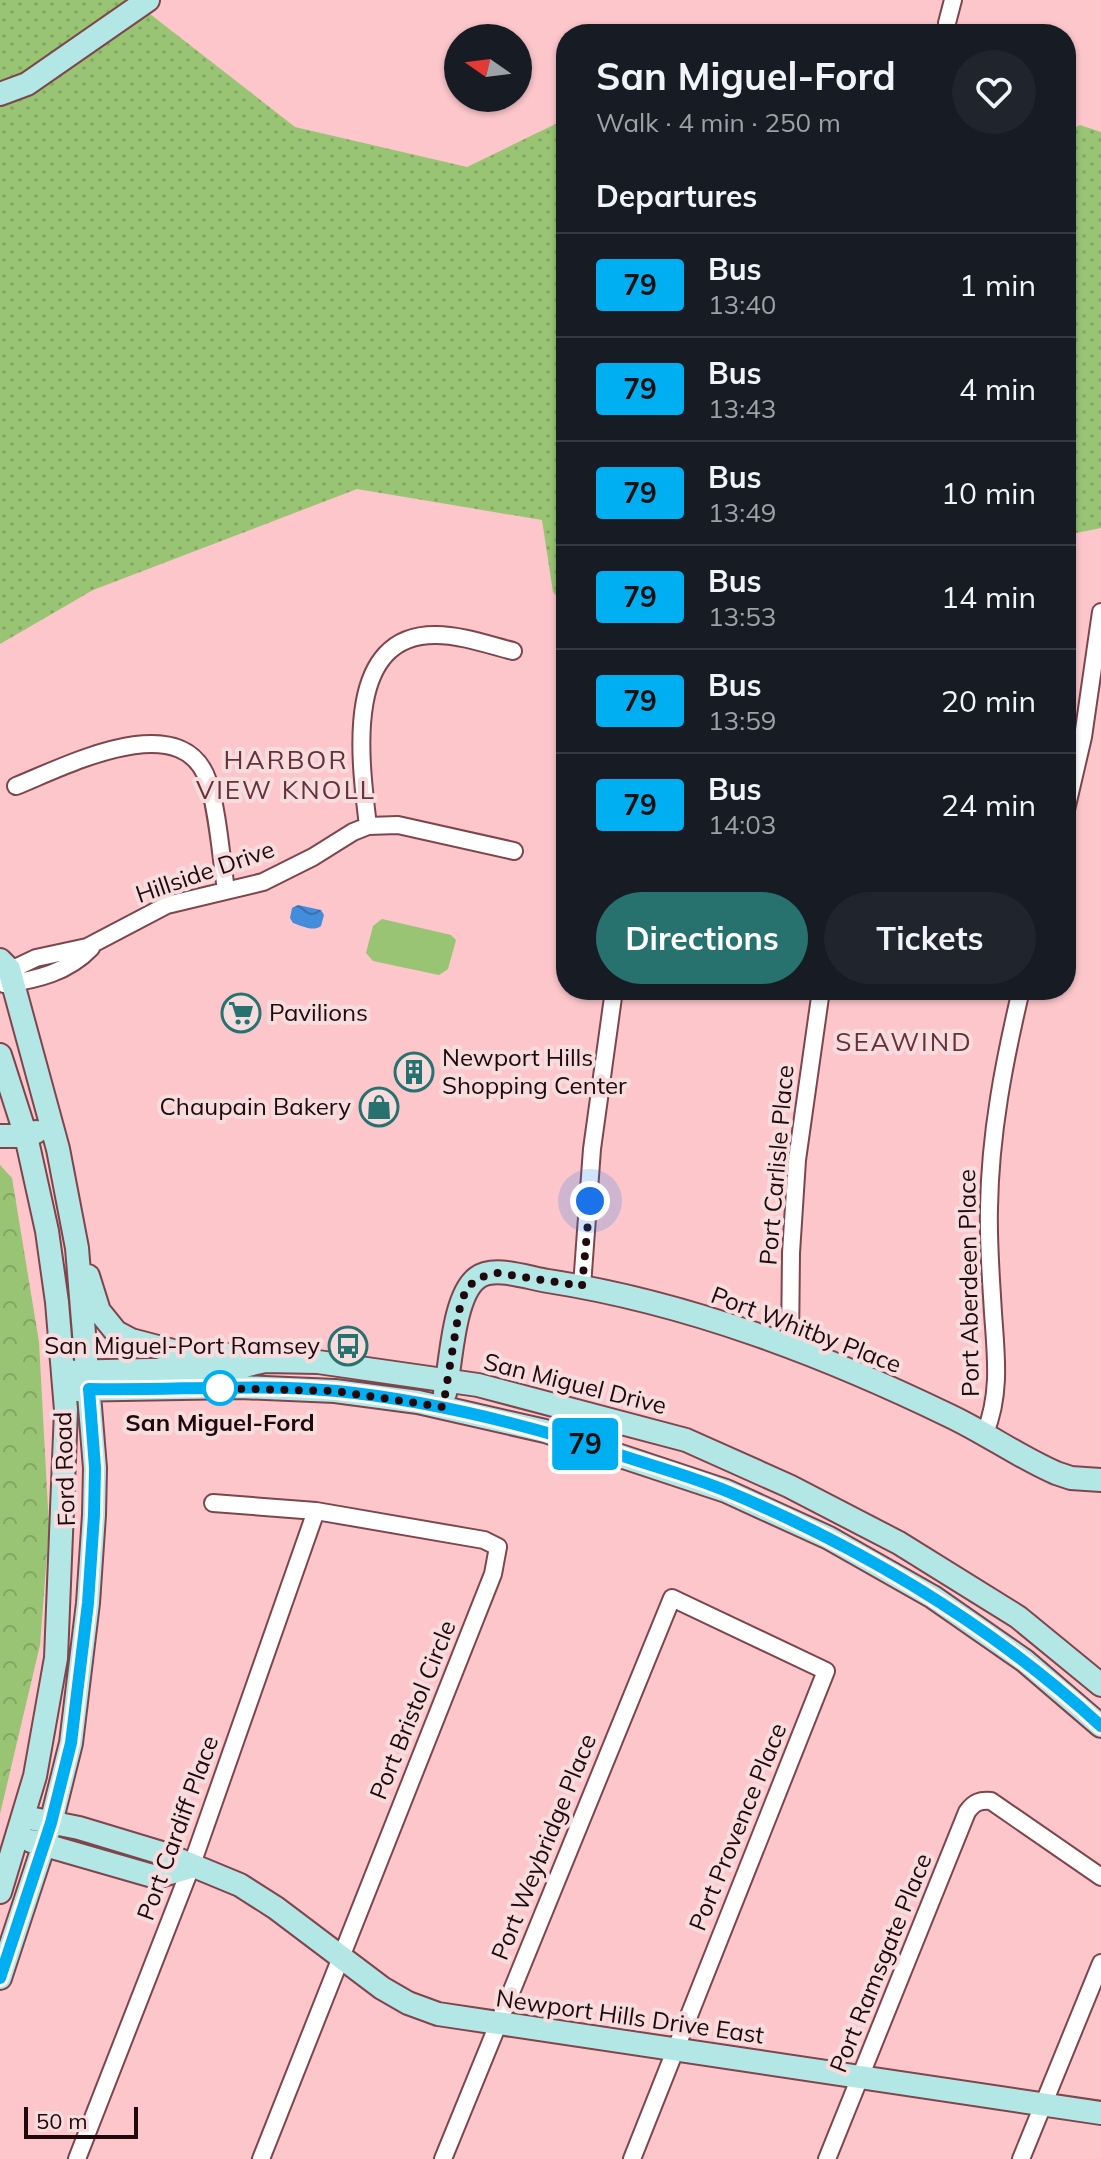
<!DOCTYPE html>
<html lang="en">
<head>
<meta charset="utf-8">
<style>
  :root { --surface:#171b24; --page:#20242c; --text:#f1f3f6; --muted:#9ea1a6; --line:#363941; --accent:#27716f }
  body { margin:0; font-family:Mulish,sans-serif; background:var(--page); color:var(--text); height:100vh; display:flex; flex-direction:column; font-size:30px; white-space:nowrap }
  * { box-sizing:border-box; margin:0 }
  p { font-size:26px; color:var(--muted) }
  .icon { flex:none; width:44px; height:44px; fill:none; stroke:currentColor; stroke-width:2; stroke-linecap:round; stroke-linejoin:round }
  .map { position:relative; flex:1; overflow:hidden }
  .drawer { position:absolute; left:556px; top:24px; width:520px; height:976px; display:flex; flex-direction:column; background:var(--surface); border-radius:32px; box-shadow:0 2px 6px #0004 }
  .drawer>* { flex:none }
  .badge { padding:0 16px; border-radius:6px; font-size:28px; line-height:52px }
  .needle { width:52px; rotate:284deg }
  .controls { position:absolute; left:444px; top:24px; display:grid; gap:16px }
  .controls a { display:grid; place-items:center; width:88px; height:88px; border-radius:50%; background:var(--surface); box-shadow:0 2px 6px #0004; font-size:40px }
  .scale { position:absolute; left:24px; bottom:20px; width:114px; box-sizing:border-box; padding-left:8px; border:4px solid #1f090d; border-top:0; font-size:22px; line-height:28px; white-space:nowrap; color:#1f090d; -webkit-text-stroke:6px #f7dcde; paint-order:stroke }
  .you { position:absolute; width:40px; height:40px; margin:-20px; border:6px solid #fff; border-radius:50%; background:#1a73e8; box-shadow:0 0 0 12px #1a73e833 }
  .map>.badge { position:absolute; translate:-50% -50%; box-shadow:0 0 0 4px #fff }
  h2 { padding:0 40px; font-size:30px; line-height:72px }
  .round { display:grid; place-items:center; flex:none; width:84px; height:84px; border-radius:42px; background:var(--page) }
  .head { display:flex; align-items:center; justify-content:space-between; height:136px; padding:0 40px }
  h1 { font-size:38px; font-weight:700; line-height:60px }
  .action { display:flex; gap:16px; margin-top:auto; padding:16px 40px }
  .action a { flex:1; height:92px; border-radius:48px; background:var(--accent); color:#fff; font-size:32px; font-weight:700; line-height:92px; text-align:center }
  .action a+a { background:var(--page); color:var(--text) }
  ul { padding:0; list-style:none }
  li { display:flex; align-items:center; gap:24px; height:104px; padding:0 40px; border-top:2px solid var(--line) }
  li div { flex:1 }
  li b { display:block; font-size:30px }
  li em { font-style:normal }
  li .badge { min-width:88px; font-weight:700; text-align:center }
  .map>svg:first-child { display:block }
</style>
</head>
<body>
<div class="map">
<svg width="1101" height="2159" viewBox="0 0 1101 2159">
  <defs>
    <pattern id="grass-dots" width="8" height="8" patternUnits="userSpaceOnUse" patternTransform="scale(2)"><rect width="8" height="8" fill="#98c473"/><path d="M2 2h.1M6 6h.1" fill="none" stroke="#83a762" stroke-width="1.8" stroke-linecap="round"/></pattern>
    <pattern id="park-crowns" width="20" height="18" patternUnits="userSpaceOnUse" patternTransform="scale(2)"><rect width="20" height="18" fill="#98c473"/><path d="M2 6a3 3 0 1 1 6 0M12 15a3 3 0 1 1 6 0" fill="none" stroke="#83a762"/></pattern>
    <pattern id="water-waves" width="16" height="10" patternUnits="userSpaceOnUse" patternTransform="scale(2)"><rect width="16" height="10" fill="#438ddb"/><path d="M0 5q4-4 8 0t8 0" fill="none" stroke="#3771b0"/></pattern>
  </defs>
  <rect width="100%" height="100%" fill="#fcc6cb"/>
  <path fill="url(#grass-dots)" d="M0 0H132L295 127 467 167 566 119V607L553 592 542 520 357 489 93 590 0 644Z
    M1080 125 1101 132V528L1066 535V132Z"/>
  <path fill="url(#park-crowns)" d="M0 1165 12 1178 39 1342 49 1527 40 1645 0 1814Z"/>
  <path fill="#98c473" d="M382 919 451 935 456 940 448 969 439 975 373 961 366 953 373 926Z"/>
  <path fill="url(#water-waves)" d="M298 905 321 910 324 915 321 926C313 932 302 926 293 923L290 918 292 908Z"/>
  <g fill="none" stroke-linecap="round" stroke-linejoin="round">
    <defs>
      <path id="street" d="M947 23 953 0
        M16 786C62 768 182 704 208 781 218 812 221 857 226 890
        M1066 810 1083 737 1101 612
        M368 826C361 766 341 634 436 635 461 635 489 645 513 651
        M0 975 36 958 87 947 167 905 263 882 313 857 353 832 368 826 398 825 514 851
        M4 984C37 980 68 972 91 948
        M582 1286 592 1149 614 990
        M790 1346 791 1253 797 1160 821 990
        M985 1433C1001 1394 996 1355 993 1313 991 1278 988 1243 989 1208 990 1134 1004 1062 1021 990
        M213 1503 316 1511 484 1540 498 1547 493 1574 261 2159
        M77 2159 191 1867 316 1511
        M443 2159 672 1598 826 1671 632 2159
        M827 2159 967 1812C974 1802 980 1800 991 1801L1101 1877
        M1021 2159 1101 1963"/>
      <path id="secondary" d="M0 94 27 84 148 0
        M0 960 9 969 58 1149 77 1248 95 1468 94 1515 88 1603 71 1743 51 1823 0 1978
        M0 1055 26 1136 47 1231 57 1302 66 1410 56 1658 35 1776 0 1892
        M0 1136H26L36 1132
        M88 1276 99 1311 116 1332 131 1340 173 1351 242 1356
        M64 1372 235 1368 265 1361 318 1362 478 1385 686 1440 789 1486 899 1543 1018 1617 1101 1685
        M65 1390 240 1387 335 1391 418 1402 545 1431 726 1491 829 1538 933 1597 1025 1661 1101 1726
        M445 1393C451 1364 453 1296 477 1278 494 1265 528 1278 548 1281 688 1303 822 1354 950 1416 986 1433 1019 1457 1056 1473L1071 1478 1101 1480
        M24 1817 79 1828 165 1854 240 1885 276 1908 382 1988 408 2003 438 2014 1101 2113
        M31 1841 156 1877 191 1867"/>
    </defs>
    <use href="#street" stroke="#7d454c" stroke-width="20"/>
    <use href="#secondary" stroke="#7d454c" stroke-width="26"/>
    <use href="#street" stroke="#fff" stroke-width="16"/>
    <use href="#secondary" stroke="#b2e7e6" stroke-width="22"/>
  </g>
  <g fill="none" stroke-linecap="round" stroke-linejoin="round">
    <defs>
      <path id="line" d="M0 1978 51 1823 71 1743 88 1603 94 1515 95 1468 89 1389C171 1391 254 1383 337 1391 434 1401 528 1425 620 1455 656 1467 694 1477 729 1492 864 1549 992 1626 1101 1726"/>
    </defs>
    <use href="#line" stroke="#fff" stroke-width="18"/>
    <use href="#line" stroke="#00aff2" stroke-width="12"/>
    <path stroke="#1f090d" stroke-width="8" stroke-dasharray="0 14.4" d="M220 1388H209L335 1391 443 1407 459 1311 466 1289 478 1278 497 1273 582 1286 590 1201"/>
  </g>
  <defs>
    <symbol id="supermarket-ring" viewBox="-11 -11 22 22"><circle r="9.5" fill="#f7dcde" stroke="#27716f" stroke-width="1.5"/><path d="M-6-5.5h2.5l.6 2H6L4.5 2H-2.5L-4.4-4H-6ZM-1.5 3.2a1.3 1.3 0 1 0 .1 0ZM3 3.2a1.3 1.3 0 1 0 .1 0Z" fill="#27716f"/></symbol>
    <symbol id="building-ring" viewBox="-11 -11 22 22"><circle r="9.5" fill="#f7dcde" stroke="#27716f" stroke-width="1.5"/><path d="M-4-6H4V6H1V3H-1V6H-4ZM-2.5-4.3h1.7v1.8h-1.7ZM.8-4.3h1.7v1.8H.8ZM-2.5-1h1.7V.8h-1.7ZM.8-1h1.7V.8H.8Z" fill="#27716f"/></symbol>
    <symbol id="shop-ring" viewBox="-11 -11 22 22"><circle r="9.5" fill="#f7dcde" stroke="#27716f" stroke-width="1.5"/><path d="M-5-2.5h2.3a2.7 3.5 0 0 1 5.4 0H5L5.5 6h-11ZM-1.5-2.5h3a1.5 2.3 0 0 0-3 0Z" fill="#27716f"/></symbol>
    <symbol id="bus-ring" viewBox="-11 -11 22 22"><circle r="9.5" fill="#f7dcde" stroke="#27716f" stroke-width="1.5"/><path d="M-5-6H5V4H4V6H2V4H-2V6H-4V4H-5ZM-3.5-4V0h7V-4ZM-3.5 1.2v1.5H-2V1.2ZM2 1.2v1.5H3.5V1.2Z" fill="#27716f"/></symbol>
  </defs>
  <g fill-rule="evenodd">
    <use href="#supermarket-ring" x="219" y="991" width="44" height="44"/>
    <use href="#building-ring" x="392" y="1050" width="44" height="44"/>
    <use href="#shop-ring" x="357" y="1085" width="44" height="44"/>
    <use href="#bus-ring" x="326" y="1324" width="44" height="44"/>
  </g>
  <circle fill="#fff" stroke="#00aff2" stroke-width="4" cx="220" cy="1388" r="16"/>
  <g text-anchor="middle" stroke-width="8" stroke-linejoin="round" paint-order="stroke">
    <g font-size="24" fill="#1f090d" stroke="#f7dcde">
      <text transform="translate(205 872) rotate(-19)" y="8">Hillside Drive</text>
      <text transform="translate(777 1165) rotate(-85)" y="8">Port Carlisle Place</text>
      <text transform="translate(969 1283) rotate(-91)" y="8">Port Aberdeen Place</text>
      <text transform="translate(806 1330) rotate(21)" y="8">Port Whitby Place</text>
      <text transform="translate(575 1384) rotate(14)" y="8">San Miguel Drive</text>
      <text transform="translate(65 1469) rotate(-92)" y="8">Ford Road</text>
      <text transform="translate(413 1710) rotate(-68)" y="8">Port Bristol Circle</text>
      <text transform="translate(738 1827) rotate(-68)" y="8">Port Provence Place</text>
      <text transform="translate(178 1828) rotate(-70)" y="8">Port Cardiff Place</text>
      <text transform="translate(544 1847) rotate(-68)" y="8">Port Weybridge Place</text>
      <text transform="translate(881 1963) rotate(-68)" y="8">Port Ramsgate Place</text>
      <text transform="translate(630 2017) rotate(8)" y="8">Newport Hills Drive East</text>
    </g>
    <g font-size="24" fill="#1f090d" stroke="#f7dcde" text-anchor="start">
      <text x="269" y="1021">Pavilions</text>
      <text x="442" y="1066">Newport Hills<tspan x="442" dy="28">Shopping Center</tspan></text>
      <text x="351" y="1115" text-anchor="end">Chaupain Bakery</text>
      <text x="320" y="1354" text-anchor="end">San Miguel-Port Ramsey</text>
    </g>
    <g font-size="24" font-weight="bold" fill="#1f090d" stroke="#f7dcde">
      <text x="220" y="1431">San Miguel-Ford</text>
    </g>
    <g font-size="26" letter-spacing="2" fill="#663139" stroke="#f7dcde">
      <text x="286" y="769">HARBOR<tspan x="286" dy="30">VIEW KNOLL</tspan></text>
      <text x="904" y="1051">SEAWIND</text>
    </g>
  </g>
</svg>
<div class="controls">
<a><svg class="needle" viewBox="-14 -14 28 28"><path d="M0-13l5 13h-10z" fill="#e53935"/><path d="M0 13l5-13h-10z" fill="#9ea1a6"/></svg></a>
</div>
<div class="scale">50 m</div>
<div class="you" style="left:590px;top:1201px"></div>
<b class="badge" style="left:585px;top:1444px;background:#00aff2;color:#111">79</b>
<section class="drawer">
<div class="head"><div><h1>San Miguel-Ford</h1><p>Walk · 4 min · 250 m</p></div><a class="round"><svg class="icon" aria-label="heart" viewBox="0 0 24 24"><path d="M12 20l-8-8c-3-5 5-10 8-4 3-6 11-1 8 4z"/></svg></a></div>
<h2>Departures</h2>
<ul>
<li><span class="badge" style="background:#00aff2;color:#111">79</span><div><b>Bus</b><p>13:40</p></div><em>1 min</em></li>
<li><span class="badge" style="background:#00aff2;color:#111">79</span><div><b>Bus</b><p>13:43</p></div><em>4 min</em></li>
<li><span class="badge" style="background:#00aff2;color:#111">79</span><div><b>Bus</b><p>13:49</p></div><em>10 min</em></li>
<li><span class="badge" style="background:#00aff2;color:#111">79</span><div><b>Bus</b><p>13:53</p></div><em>14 min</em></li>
<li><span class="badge" style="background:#00aff2;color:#111">79</span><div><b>Bus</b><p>13:59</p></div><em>20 min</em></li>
<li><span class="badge" style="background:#00aff2;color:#111">79</span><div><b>Bus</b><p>14:03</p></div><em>24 min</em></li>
</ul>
<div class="action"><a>Directions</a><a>Tickets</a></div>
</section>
</div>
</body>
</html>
